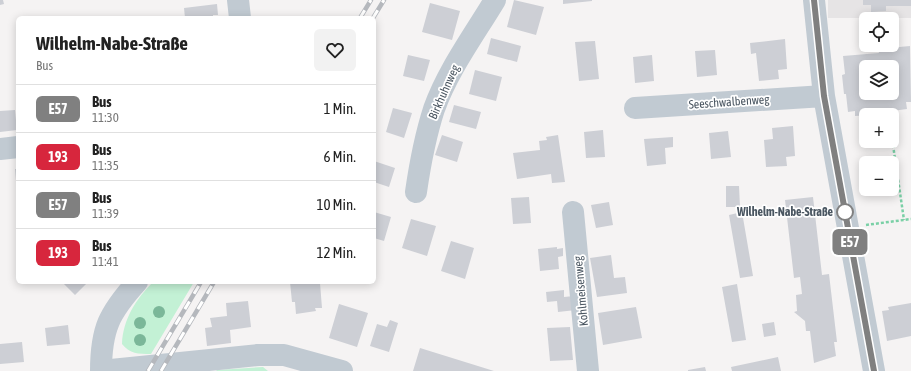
<!DOCTYPE html>
<html lang="de">
<head>
<meta charset="utf-8">
<style>
  :root { --surface:#fff; --page:#f2f2f2; --text:#222; --muted:#767676; --line:#e0e0e0 }
  body { margin:0; font-family:"Asap Condensed",sans-serif; background:var(--page); color:var(--text); height:100vh; display:flex; flex-direction:column; font-size:15px; white-space:nowrap }
  * { box-sizing:border-box; margin:0 }
  p { font-size:13px; color:var(--muted) }
  .icon { flex:none; width:22px; height:22px; fill:none; stroke:currentColor; stroke-width:2; stroke-linecap:round; stroke-linejoin:round }
  .map { position:relative; flex:1; overflow:hidden }
  .drawer { position:absolute; left:16px; top:16px; width:360px; height:268px; display:flex; flex-direction:column; background:var(--surface); border-radius:6px; box-shadow:0 2px 10px #0003 }
  .drawer>* { flex:none }
  .badge { padding:0 8px; border-radius:6px; font-size:14px; line-height:26px }
  .buttons { position:absolute; left:859px; top:12px; display:grid; gap:8px }
  .buttons a { display:grid; place-items:center; width:40px; height:40px; border-radius:6px; background:var(--surface); box-shadow:0 2px 10px #0003; font-size:20px }
  .map>.badge { position:absolute; translate:-50% -50%; box-shadow:0 0 0 2px #fff }
  .round { display:grid; place-items:center; flex:none; width:42px; height:42px; border-radius:6px; background:var(--page) }
  .overview { display:flex; align-items:center; justify-content:space-between; height:68px; padding:0 20px }
  h1 { font-size:19px; font-weight:700; line-height:30px }
  ul { padding:0; list-style:none }
  li { display:flex; align-items:center; gap:12px; height:48px; padding:0 20px; border-top:1px solid var(--line) }
  li div { flex:1 }
  li b { display:block; font-size:15px }
  li em { font-style:normal }
  li .badge { min-width:44px; font-weight:700; text-align:center }
  .map>svg:first-child { display:block }
</style>
</head>
<body>
<div class="map">
<svg width="911" height="371" viewBox="0 0 911 371">
  <rect width="100%" height="100%" fill="#f5f3f3"/>
  <path fill="#e6e4e5" d="M828 0H911V18H828Z"/>
  <path fill="#c3f1d5" d="M153 282H194L151 354C138 354 130 354 122 344 123 319 136 299 153 282Z
    M263 367 268 371H216L217 370Z"/>
  <path fill="#cdcfd5" fill-rule="evenodd" d="M0 0H3L4 4 0 5Z
    M514 0 544 7 536 35 507 27Z
    M563 0H592V1L563 4Z
    M863 0H911V6H886V11L871 12V5H863Z
    M430 3 460 11 452 40 422 32Z
    M217 4 218 15H213V18H185L184 8Z
    M491 38 521 46 517 62 487 54Z
    M785 39 787 69 778 70 779 79 759 81 756 53 751 54 750 43Z
    M595 41 599 79 579 81 575 42Z
    M910 46 911 102H906L907 109 892 111 891 108 871 110 872 115 855 116V111L848 112 846 94H844L842 75 845 74 843 56 879 53 878 49ZM866 67H892V93H866Z
    M715 50 717 75 697 77 695 51Z
    M408 55 430 60 424 81 403 76Z
    M652 55 654 81 635 83 633 57Z
    M475 70 502 77 496 101 469 94Z
    M454 105 481 112 476 129 449 122Z
    M393 108 412 113 404 138 386 132Z
    M15 110 17 130 0 132V111Z
    M793 126 795 156 786 157 787 166 766 167 764 140 773 139 772 128Z
    M603 130 605 157 586 158 584 132Z
    M728 131 731 157 711 159 709 133Z
    M442 135 463 142 457 162 435 155Z
    M558 135 565 182 552 183 551 174 517 179 513 153 540 150 539 141 547 140 546 137Z
    M673 137V147L665 148 666 164 647 166 644 139Z
    M374 161 395 168 389 187 374 182Z
    M15 169H18V193H17Z
    M726 186H739L740 207H726Z
    M529 197 531 223 513 224 511 198Z
    M813 197 822 275 829 274 837 342H834L836 356 814 363 810 331H806L805 321 794 312 797 311 796 295 802 294 800 277 794 278 785 200Z
    M609 202 613 225 596 228 591 205Z
    M374 212 391 217 384 241 374 238Z
    M742 212 753 276 740 278 729 215Z
    M411 219 436 226 427 256 402 248Z
    M451 241 474 248 465 279 441 271Z
    M557 247V249L563 248V256L558 257 559 269 540 271 538 249Z
    M611 255 614 278 625 277 627 293 597 297 590 258Z
    M62 282H88L75 295Z
    M290 282H308V284L320 283 322 308H315L316 311 296 314 295 302H292Z
    M737 284 746 340 732 342 722 287Z
    M564 290V297L574 296 576 310 558 312 557 301 547 302 546 292Z
    M248 301 251 327 230 330 231 343 207 346 205 328 212 327 210 318 227 316 226 303Z
    M911 303V336L887 341 882 311 889 310 888 307Z
    M339 304 368 313 357 347 329 338Z
    M636 307 642 338 603 345 598 313Z
    M390 320 398 323 389 352 370 346 377 324 387 327Z
    M774 322 776 335 764 337 762 324Z
    M68 325 70 344 47 346 45 328Z
    M570 327 573 360 550 361 547 328Z
    M22 342 24 362 0 364V344Z
    M420 348 494 371H413Z
    M778 357 781 371H732L731 367Z
    M705 367 706 371H688V370Z"/>
  <g fill="none" stroke-linecap="round" stroke-linejoin="round">
    <path stroke="#7ad0a6" stroke-width="2.5" stroke-dasharray="3 2" stroke-linecap="butt" d="M893 145 904 220
      M866 225 911 219"/>
    <path stroke="#c1cad2" stroke-width="22" d="M238 0 240 18
      M814 0 824 96 874 371
      M635 108 824 96
      M0 149 18 147
      M416 192C420 164 425 137 434 109 448 70 474 35 495 0
      M573 212 588 371
      M101 371 258 355H284L342 371
      M101 371C101 329 109 313 137 282"/>
    <defs>
      <path id="rail" d="M360 18 371 0
        M373 18 384 0
        M148 371 201 282
        M161 371 214 282"/>
    </defs>
    <use href="#rail" stroke="#b5b8bd" stroke-width="4.5"/>
    <use href="#rail" stroke="#fff" stroke-width="3" stroke-dasharray="9" stroke-linecap="butt"/>
  </g>
  <g fill="#7bb799">
    <circle cx="159" cy="312" r="6"/>
    <circle cx="140" cy="323" r="6"/>
    <circle cx="140" cy="340" r="6"/>
  </g>
  <g fill="none" stroke-linecap="round" stroke-linejoin="round">
    <defs>
      <path id="line" d="M814 0 824 96 874 371"/>
    </defs>
    <use href="#line" stroke="#fff" stroke-width="9"/>
    <use href="#line" stroke="#808080" stroke-width="6"/>
  </g>
  <circle fill="#fff" stroke="#808080" stroke-width="2" cx="845" cy="212" r="8"/>
  <g text-anchor="middle" stroke-width="3.5" stroke-linejoin="round" paint-order="stroke">
    <g font-size="12" fill="#4a5661" stroke="#fff">
      <text transform="translate(444 92) rotate(-66)" y="4">Birkhuhnweg</text>
      <text transform="translate(729 102) rotate(-4)" y="4">Seeschwalbenweg</text>
      <text transform="translate(581 291) rotate(-95)" y="4">Kohlmeisenweg</text>
    </g>
    <g font-size="12" font-weight="bold" fill="#4a5661" stroke="#fff" text-anchor="end">
      <text x="833" y="216">Wilhelm-Nabe-Straße</text>
    </g>
  </g>
</svg>
<div class="buttons">
<a><svg class="icon" aria-label="locate" viewBox="0 0 24 24"><circle cx="12" cy="12" r="6"/><path d="M12 2v4M12 18v4M2 12h4M18 12h4"/></svg></a>
<a><svg class="icon" aria-label="layers" viewBox="0 0 24 24"><path d="M12 4l9 5-9 5-9-5zM3 14l9 5 9-5"/></svg></a>
<a>+</a>
<a>−</a>
</div>
<b class="badge" style="left:850px;top:242px;background:#808080;color:#fff">E57</b>
<section class="drawer">
<div class="overview"><div><h1>Wilhelm-Nabe-Straße</h1><p>Bus</p></div><a class="round"><svg class="icon" aria-label="heart" viewBox="0 0 24 24"><path d="M12 20l-8-8c-3-5 5-10 8-4 3-6 11-1 8 4z"/></svg></a></div>
<ul>
<li><span class="badge" style="background:#808080;color:#fff">E57</span><div><b>Bus</b><p>11:30</p></div><em>1 Min.</em></li>
<li><span class="badge" style="background:#d7263d;color:#fff">193</span><div><b>Bus</b><p>11:35</p></div><em>6 Min.</em></li>
<li><span class="badge" style="background:#808080;color:#fff">E57</span><div><b>Bus</b><p>11:39</p></div><em>10 Min.</em></li>
<li><span class="badge" style="background:#d7263d;color:#fff">193</span><div><b>Bus</b><p>11:41</p></div><em>12 Min.</em></li>
</ul>
</section>
</div>
</body>
</html>
